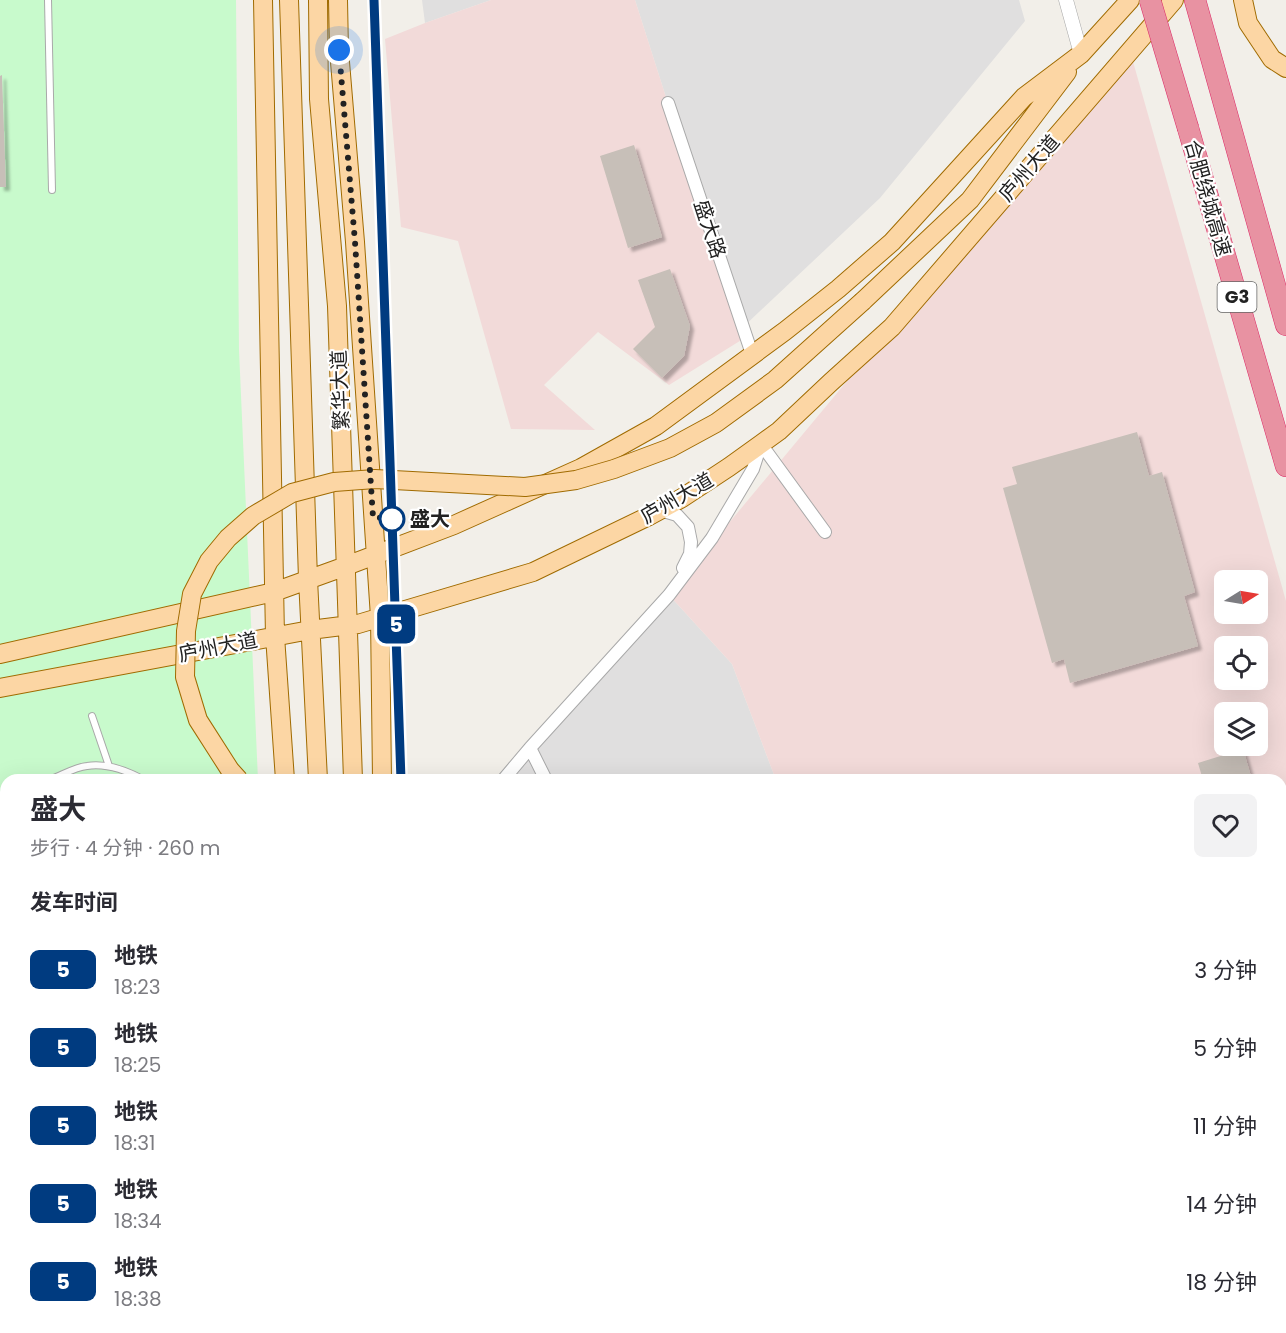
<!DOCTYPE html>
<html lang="zh">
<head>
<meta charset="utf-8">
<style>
  :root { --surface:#fff; --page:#f2f2f3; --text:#2b2b33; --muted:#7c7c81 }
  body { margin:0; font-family:Poppins,"Noto Sans SC",sans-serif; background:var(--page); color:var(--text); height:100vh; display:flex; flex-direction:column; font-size:22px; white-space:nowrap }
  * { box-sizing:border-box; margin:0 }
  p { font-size:20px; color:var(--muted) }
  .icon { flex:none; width:33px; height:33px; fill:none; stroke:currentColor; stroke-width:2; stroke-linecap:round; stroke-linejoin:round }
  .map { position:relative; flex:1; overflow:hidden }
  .details { position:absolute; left:0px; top:774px; width:1287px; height:560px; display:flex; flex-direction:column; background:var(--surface); border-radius:18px 18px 0 0; box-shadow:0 6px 24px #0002 }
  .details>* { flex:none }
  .badge { padding:0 12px; border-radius:9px; font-size:21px; line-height:39px }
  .needle { width:39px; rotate:79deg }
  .controls { position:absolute; left:1214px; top:570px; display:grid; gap:12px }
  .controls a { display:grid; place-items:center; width:54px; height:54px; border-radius:9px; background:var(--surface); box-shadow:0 6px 24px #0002; font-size:30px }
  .you { position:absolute; width:30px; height:30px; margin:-15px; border:4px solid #fff; border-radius:50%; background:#1a73e8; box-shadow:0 0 0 9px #1a73e833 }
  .map>.badge { position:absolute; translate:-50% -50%; box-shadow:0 0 0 3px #fff }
  h2 { padding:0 30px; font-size:22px; line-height:54px }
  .round { display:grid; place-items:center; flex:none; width:63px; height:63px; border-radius:9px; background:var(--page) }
  .overview { display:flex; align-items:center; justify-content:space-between; height:102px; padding:0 30px }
  h1 { font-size:28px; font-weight:700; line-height:45px }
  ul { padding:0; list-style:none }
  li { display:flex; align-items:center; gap:18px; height:78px; padding:0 30px }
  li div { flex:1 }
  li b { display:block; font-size:22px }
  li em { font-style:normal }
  li .badge { min-width:66px; font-weight:700; text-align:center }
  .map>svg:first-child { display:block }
</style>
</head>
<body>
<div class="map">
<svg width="1286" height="1333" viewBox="0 0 1286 1333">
  <defs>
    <filter id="shadow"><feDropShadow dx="4" dy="4" stdDeviation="1.5" flood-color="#0004"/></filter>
  </defs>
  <rect width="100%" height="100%" fill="#f2efe9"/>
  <path fill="#e0dfdf" d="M422 0H491L425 23Z
    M635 0H1019L1025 21 880 198 740 330Z
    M669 595 732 664 776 780H503Z"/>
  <path fill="#f2dad9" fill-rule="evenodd" d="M491 0H635L743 339 669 385 598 332 544 385 595 430 511 429 458 241 401 227 385 39 425 23Z
    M1130 51 1286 601V859L1281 861V780H776L732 664 669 595 892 327ZM1224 580H1257V614H1224ZM1224 646H1257V680H1224ZM1224 712H1257V746H1224Z
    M1281 1209 1286 1211V1333H992L993 1328H1281Z
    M401 1328H963L976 1333H401Z"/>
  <path fill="#c8facc" d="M0 0H236L239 350 258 780H6V1328H289V1333H0Z"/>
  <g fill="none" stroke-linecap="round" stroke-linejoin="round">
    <path stroke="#aad3df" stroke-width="4" d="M1281 958 1286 952"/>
  </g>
  <path fill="#c7bfb8" filter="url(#shadow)" d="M2 75 6 187H0V76Z
    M634 145 662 237 628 248 600 156Z
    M670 269 690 326 684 356 662 378 633 349 655 327 638 280Z
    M1137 432 1149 476 1162 472 1195 592 1184 596 1198 646 1070 683 1064 659 1052 663 1003 488 1017 484 1012 467Z
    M1243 749 1252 780H1203L1198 763Z
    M1281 1313 1286 1317V1333H1239L1231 1328H1281Z"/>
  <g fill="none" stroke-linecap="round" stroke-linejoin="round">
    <defs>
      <path id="service" d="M48 0 52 190
        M92 716 109 766
        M51 780 54 778C64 774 76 767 87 766 107 763 126 770 144 780
        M0 827 6 819
        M0 1154 6 1151"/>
      <path id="minor" d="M668 103 752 354
        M761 444 825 532
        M660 510 677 515 688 527 691 542 690 554 683 568
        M530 748 546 780
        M503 780 530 748 669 595 712 538 753 469 761 444
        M963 1328 976 1333
        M840 1333V1328
        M867 1333V1328"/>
      <path id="tertiary" d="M1066 0 1081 54
        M0 1311 6 1304
        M16 1333 21 1328"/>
      <path id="primary" d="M263 0 275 636 285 780
        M289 0 308 579 318 780
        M318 0 319 99 337 306 353 780
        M338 0 339 50 355 242 380 617 382 780
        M1243 0 1248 23 1272 59 1286 68
        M863 301 970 200 1067 72
        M0 654 274 592 346 566 454 525 581 468 656 426 785 331 838 289 892 242 1024 97 1081 54 1130 0
        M0 688 310 630 358 624 533 572 649 516 682 498 729 467 761 444 779 431 831 382 892 327 1174 0
        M314 1328 315 1333
        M339 1328V1333
        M370 1328 371 1333
        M401 1328V1333"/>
      <path id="motorway" d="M1195 0 1286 325
        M1188 128 1286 466
        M1281 876 1286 874
        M1281 893 1286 891
        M1281 1156H1286
        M1281 1188 1286 1190"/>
    </defs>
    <use href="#service" stroke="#a9a9a9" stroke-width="8"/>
    <use href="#minor" stroke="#a9a9a9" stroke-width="14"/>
    <use href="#tertiary" stroke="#a9a9a9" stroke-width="15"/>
    <use href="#primary" stroke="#a06b00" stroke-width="20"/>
    <use href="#motorway" stroke="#dc2a67" stroke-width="22"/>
    <path stroke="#fa8072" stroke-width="2" stroke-dasharray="3 3" stroke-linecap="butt" d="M6 961 4 968 6 978"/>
    <use href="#service" stroke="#fff" stroke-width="6"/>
    <use href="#minor" stroke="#fff" stroke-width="12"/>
    <use href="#tertiary" stroke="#fff" stroke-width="14"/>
    <use href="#primary" stroke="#fcd6a4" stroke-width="18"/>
    <use href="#motorway" stroke="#e892a2" stroke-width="21"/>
    <defs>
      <path id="primary-bridge" d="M239 780 230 770 198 720 185 677 186 631 192 594 209 561 228 538 253 516 292 493 334 482 375 479 525 487 576 480 614 469 670 448 716 423 775 380 863 301"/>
      <path id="motorway-bridge" d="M1150 0 1188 128"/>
    </defs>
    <use href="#primary-bridge" stroke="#a06b00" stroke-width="20" stroke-linecap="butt"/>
    <use href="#motorway-bridge" stroke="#dc2a67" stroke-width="22" stroke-linecap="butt"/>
    <use href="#primary-bridge" stroke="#fcd6a4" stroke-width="18"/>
    <use href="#motorway-bridge" stroke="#e892a2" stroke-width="21"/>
  </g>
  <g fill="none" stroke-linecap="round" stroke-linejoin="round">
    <defs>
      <path id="line" d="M374 0 401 780"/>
    </defs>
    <use href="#line" stroke="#fff" stroke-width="14"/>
    <use href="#line" stroke="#003b80" stroke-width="9"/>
    <path stroke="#222" stroke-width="6" stroke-dasharray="0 10.8" d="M339 50 355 242 373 517 392 519"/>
  </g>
  <circle fill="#fff" stroke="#003b80" stroke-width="3" cx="392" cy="519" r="12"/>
  <g text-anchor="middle" stroke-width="4.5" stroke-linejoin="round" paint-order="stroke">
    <rect fill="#fff" stroke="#646464" stroke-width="1.5" x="1217.5" y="282" width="39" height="30" rx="4.5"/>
    <g font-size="18" font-weight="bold" fill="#222">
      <text x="1237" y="303">G3</text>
    </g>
    <g font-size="20" fill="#222" stroke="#fff">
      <text transform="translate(1029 168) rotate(-49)" y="7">庐州大道</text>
      <text transform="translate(1208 198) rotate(74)" y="7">合肥绕城高速</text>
      <text transform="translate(710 229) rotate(72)" y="7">盛大路</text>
      <text transform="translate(340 390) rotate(-92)" y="7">繁华大道</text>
      <text transform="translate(677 498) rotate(-30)" y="7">庐州大道</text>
      <text transform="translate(218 647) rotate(-11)" y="7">庐州大道</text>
    </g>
    <g font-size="20" font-weight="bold" fill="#222" stroke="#fff" text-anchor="start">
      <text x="410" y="526">盛大</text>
    </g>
  </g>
</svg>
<div class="controls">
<a><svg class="needle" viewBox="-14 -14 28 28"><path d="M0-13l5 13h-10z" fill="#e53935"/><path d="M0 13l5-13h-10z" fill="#7c7c81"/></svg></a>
<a><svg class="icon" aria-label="locate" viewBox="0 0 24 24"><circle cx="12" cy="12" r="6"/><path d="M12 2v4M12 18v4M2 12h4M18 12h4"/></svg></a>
<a><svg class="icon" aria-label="layers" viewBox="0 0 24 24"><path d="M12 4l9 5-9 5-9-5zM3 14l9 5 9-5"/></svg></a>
</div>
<div class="you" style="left:339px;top:50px"></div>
<b class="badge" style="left:396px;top:624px;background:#003b80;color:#fff">5</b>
<section class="details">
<div class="overview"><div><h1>盛大</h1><p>步行 · 4 分钟 · 260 m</p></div><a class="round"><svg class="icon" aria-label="heart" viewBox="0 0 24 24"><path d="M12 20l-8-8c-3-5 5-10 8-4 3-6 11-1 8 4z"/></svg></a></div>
<h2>发车时间</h2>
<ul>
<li><span class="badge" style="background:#003b80;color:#fff">5</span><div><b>地铁</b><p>18:23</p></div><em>3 分钟</em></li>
<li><span class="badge" style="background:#003b80;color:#fff">5</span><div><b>地铁</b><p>18:25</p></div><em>5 分钟</em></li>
<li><span class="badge" style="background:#003b80;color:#fff">5</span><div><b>地铁</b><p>18:31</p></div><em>11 分钟</em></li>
<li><span class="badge" style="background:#003b80;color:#fff">5</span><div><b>地铁</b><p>18:34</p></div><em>14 分钟</em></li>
<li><span class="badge" style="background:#003b80;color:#fff">5</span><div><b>地铁</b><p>18:38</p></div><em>18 分钟</em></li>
</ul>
</section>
</div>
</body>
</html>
